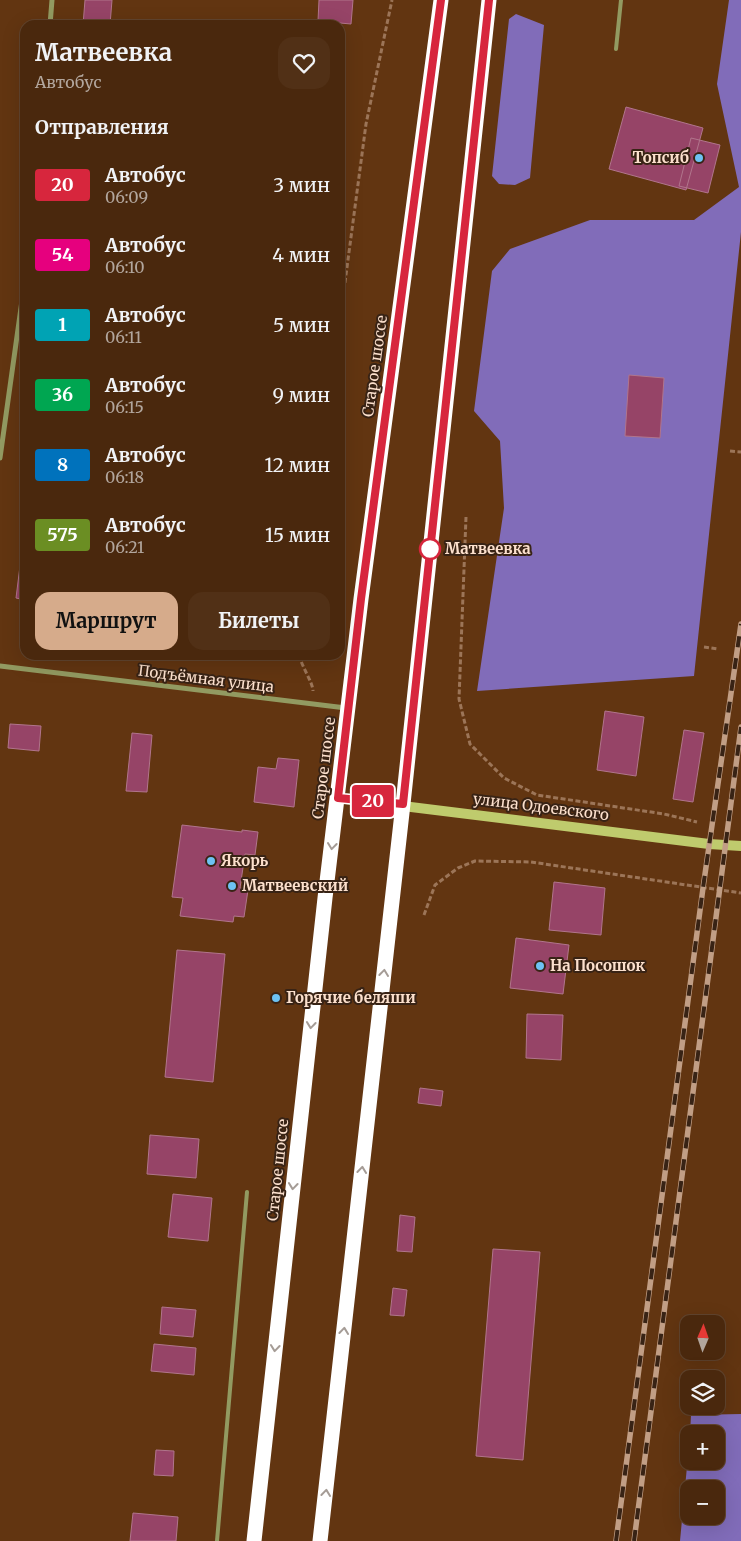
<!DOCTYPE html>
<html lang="ru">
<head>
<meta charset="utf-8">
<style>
  :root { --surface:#4a280d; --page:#513016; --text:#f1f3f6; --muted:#b2a69d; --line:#61442e; --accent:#d6ab8b }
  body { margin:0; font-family:Merriweather,serif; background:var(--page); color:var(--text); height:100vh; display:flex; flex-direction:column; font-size:19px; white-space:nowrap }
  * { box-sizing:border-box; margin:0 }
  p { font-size:16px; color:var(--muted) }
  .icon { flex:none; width:28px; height:28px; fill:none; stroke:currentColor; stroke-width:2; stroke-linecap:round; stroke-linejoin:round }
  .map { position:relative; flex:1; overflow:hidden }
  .drawer { position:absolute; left:20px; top:20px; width:325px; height:640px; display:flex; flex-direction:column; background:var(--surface); border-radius:15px; box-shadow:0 5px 20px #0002,0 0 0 1px var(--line) }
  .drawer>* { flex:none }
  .badge { padding:0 10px; border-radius:4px; font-size:18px; line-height:32px }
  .needle { width:32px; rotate:2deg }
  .tools { position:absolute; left:680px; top:1315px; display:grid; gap:10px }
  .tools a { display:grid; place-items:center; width:45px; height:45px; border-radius:10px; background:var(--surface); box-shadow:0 5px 20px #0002,0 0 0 1px var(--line); font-size:25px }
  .map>.badge { position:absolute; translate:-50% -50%; box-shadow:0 0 0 2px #fff }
  h2 { padding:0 15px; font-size:19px; line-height:45px }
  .round { display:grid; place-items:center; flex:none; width:52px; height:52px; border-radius:15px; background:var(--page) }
  .headline { display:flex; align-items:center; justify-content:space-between; height:85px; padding:0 15px }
  h1 { font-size:24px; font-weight:700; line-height:38px }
  .primary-button { display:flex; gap:10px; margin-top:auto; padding:10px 15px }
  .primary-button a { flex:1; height:58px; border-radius:15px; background:var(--accent); color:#111; font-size:20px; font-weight:700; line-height:58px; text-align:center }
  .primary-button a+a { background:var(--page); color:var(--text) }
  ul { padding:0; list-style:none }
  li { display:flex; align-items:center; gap:15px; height:70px; padding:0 15px }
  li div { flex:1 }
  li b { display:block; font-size:19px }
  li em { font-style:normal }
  li .badge { min-width:55px; font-weight:700; text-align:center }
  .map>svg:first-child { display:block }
</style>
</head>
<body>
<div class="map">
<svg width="741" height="1541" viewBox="0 0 741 1541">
  <rect width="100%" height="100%" fill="#623511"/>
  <path fill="#816cb9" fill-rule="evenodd" d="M729 0H741V232L694 676 477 691 504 508 500 441 474 411 492 271 510 249 590 220H694L739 187 717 84Z
    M516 14 544 25 530 178 515 185 499 184 492 176 509 19Z
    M741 1414V1541H680L689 1445V1461H716V1434H690L691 1415ZM689 1489H716V1516H689Z"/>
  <path fill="#964467" stroke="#b1758c" d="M85 0H112L110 25H83Z
    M319 0H353L351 24 318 21Z
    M626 107 703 128 686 190 609 169Z
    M691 138 720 145 708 193 679 186Z
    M629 375 664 378 660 438 625 436Z
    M20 566 25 567V600L16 598Z
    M605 711 644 717 636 776 597 770Z
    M10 724 41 726 39 751 8 748Z
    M684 730 704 733 693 802 673 799Z
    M132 733 152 735 147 792 126 791Z
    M278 758 299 760 294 807 254 802 258 767 276 769Z
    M182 825 242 832V830L258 832 255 855 245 854 240 888 248 890 244 917 234 916 233 922 180 916 183 898 172 897Z
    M554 882 605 888 601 935 549 930Z
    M516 938 569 945 563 994 510 988Z
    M177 950 225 954 213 1082 165 1077Z
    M527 1014 563 1015 561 1060 526 1058Z
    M420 1088 443 1091 441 1106 418 1103Z
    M150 1135 199 1139 196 1178 147 1174Z
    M173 1194 212 1198 208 1241 168 1237Z
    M400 1215 415 1217 412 1252 397 1251Z
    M493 1249 540 1252 523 1460 476 1456Z
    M393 1288 407 1290 404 1316 390 1315Z
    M162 1307 196 1310 193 1337 160 1334Z
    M154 1344 196 1348 194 1375 151 1371Z
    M156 1450 174 1451 173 1476 154 1475Z
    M133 1513 178 1517 176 1541H130Z"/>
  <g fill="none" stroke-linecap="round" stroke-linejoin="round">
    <path stroke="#9c7558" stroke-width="3" stroke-dasharray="5 2.5" stroke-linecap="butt" d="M340 320 366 124 392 0
      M730 451 741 452
      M466 517 459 699 470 744 504 778 537 795 664 814 697 822
      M704 647 718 649
      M299 655C302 667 313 683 313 691
      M424 915 435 885 458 868 475 861 531 862 741 893"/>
    <path stroke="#929a61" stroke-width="4" d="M616 49 621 0
      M217 1541 247 1192"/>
    <path stroke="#929a61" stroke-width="5" d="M50 25 52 0
      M0 458 25 279
      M0 666 346 708"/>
    <path stroke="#bfcb6d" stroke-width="10" d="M338 798 709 844 741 846"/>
    <path stroke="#fff" stroke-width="15" d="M254 1541 325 898 361 599 441 0
      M320 1541 403 804 489 0"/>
    <defs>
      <path id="rail" d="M616 1541 703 888 741 624
        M634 1541 741 727"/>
    </defs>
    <use href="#rail" stroke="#c19e85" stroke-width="5.5"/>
    <use href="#rail" stroke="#382315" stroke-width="4" stroke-dasharray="11" stroke-linecap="butt"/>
  </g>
  <defs><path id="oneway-chevron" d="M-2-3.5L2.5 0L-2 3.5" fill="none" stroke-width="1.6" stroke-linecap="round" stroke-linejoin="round" transform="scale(1.25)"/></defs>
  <g stroke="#a59c96">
    <use href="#oneway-chevron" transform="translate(332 846) rotate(97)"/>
    <use href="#oneway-chevron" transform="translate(384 973) rotate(-83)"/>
    <use href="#oneway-chevron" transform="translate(311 1025) rotate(96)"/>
    <use href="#oneway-chevron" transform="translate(362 1170) rotate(-84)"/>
    <use href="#oneway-chevron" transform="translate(293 1186) rotate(96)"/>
    <use href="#oneway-chevron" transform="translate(344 1331) rotate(-84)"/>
    <use href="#oneway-chevron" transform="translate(275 1348) rotate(96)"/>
    <use href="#oneway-chevron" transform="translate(326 1493) rotate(-84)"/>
  </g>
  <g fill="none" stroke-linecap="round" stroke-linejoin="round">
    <defs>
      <path id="line" d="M441 0 361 599 338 798 403 804 489 0"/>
    </defs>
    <use href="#line" stroke="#fff" stroke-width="11"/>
    <use href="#line" stroke="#d7263d" stroke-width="8"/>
  </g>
  <g fill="#6dc2f3" stroke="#382315" stroke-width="2">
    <circle cx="699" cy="158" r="5"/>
    <circle cx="211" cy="861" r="5"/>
    <circle cx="232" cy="886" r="5"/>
    <circle cx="540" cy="966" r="5"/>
    <circle cx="276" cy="998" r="5"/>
  </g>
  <circle fill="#fff" stroke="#d7263d" stroke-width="2.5" cx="430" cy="549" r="10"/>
  <g text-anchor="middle" stroke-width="4" stroke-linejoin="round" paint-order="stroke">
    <g font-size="15" font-weight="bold" fill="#fce0cd" stroke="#382315" text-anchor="start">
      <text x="689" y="163" text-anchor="end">Топсиб</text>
      <text x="221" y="866">Якорь</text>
      <text x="242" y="891">Матвеевский</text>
      <text x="550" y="971">На Посошок</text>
      <text x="286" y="1003">Горячие беляши</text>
    </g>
    <g font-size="15" fill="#fce0cd" stroke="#382315">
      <text transform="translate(375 366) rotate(-82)" y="5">Старое шоссе</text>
      <text transform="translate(206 679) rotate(7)" y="5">Подъёмная улица</text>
      <text transform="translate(324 768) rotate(-83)" y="5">Старое шоссе</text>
      <text transform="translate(541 807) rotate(7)" y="5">улица Одоевского</text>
      <text transform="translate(278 1170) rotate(-84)" y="5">Старое шоссе</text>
    </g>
    <g font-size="15" font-weight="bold" fill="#fce0cd" stroke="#382315" text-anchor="start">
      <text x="445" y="554">Матвеевка</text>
    </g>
  </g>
</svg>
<div class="tools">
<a><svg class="needle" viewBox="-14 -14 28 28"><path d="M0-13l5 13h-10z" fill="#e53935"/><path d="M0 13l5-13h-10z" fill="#b2a69d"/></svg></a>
<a><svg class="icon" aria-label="layers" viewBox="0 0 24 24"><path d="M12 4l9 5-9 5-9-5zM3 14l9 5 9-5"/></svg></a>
<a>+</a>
<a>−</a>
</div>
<b class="badge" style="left:373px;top:801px;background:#d7263d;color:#fff">20</b>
<section class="drawer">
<div class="headline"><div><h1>Матвеевка</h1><p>Автобус</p></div><a class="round"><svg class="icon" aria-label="heart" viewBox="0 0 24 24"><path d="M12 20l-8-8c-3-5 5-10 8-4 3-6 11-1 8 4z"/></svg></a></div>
<h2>Отправления</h2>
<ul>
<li><span class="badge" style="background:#d7263d;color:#fff">20</span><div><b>Автобус</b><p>06:09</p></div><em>3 мин</em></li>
<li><span class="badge" style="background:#e6007e;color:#fff">54</span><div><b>Автобус</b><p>06:10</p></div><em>4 мин</em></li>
<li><span class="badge" style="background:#00a3b4;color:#fff">1</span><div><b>Автобус</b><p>06:11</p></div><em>5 мин</em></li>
<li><span class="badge" style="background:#00a651;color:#fff">36</span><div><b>Автобус</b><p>06:15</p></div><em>9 мин</em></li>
<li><span class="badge" style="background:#0072bc;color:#fff">8</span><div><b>Автобус</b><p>06:18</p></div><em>12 мин</em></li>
<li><span class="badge" style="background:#6b8e23;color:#fff">575</span><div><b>Автобус</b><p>06:21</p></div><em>15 мин</em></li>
</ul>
<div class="primary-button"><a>Маршрут</a><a>Билеты</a></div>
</section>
</div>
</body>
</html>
